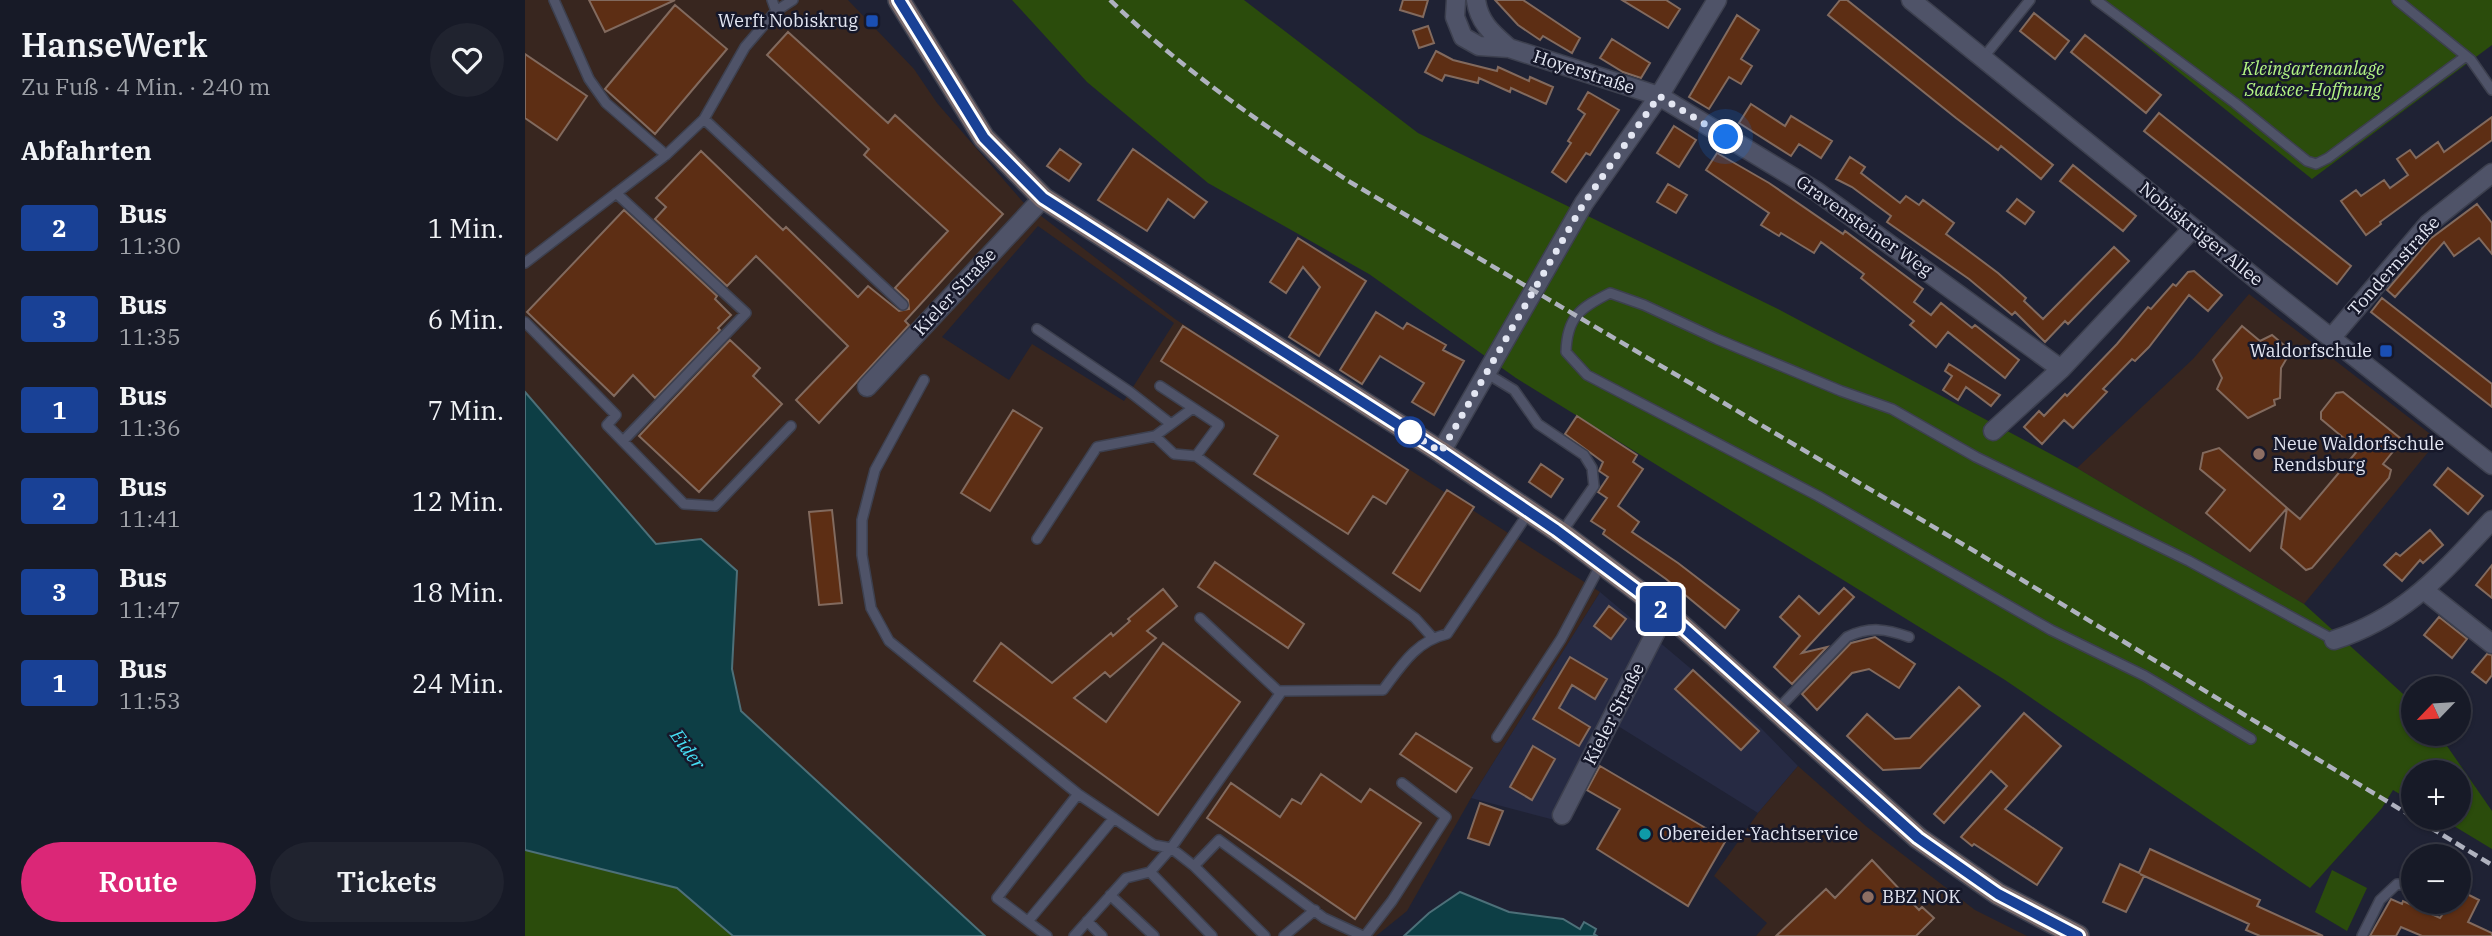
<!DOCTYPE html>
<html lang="de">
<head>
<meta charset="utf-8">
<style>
  :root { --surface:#171a27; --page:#20232f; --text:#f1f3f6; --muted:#9ea1a7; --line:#363844; --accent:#db2777 }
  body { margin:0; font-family:"IBM Plex Serif",serif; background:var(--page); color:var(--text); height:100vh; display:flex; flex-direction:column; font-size:26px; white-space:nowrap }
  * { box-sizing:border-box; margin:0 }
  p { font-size:23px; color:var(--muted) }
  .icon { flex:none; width:38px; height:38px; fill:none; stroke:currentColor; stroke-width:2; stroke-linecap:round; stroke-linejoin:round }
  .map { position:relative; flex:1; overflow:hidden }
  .panel { display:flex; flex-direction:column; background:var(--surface); width:525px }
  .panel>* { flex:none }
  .badge { padding:0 14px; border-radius:5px; font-size:24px; line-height:46px }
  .needle { width:46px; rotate:245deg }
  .controls { position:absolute; left:1876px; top:676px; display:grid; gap:14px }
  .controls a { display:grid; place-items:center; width:70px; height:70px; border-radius:50%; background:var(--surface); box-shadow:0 2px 5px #0004,0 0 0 2px var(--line); font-size:35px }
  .you { position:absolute; width:35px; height:35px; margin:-18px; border:5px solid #fff; border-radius:50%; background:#1a73e8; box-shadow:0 0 0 10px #1a73e833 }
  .map>.badge { position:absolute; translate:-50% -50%; box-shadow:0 0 0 4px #fff }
  h2 { padding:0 21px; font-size:26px; line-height:63px }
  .round { display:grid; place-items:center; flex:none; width:74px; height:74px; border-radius:37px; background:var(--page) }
  .summary { display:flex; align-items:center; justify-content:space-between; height:119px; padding:0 21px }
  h1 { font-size:33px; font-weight:600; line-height:52px }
  .action { display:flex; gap:14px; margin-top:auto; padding:14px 21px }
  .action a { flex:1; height:80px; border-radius:42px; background:var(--accent); color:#fff; font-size:28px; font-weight:600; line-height:80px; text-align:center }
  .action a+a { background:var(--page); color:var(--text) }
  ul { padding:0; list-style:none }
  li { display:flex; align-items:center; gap:21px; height:91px; padding:0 21px }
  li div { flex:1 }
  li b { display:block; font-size:26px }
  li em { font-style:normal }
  li .badge { min-width:77px; font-weight:700; text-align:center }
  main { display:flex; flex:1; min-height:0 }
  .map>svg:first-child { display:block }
</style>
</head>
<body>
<main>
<section class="panel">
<div class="summary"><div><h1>HanseWerk</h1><p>Zu Fuß · 4 Min. · 240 m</p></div><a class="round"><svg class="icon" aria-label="heart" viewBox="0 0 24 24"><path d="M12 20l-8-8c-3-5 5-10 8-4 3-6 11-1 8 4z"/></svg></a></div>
<h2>Abfahrten</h2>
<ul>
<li><span class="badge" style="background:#194196;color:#fff">2</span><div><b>Bus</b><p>11:30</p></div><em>1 Min.</em></li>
<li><span class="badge" style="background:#194196;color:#fff">3</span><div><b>Bus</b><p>11:35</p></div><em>6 Min.</em></li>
<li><span class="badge" style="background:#194196;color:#fff">1</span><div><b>Bus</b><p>11:36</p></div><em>7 Min.</em></li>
<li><span class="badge" style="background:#194196;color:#fff">2</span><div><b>Bus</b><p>11:41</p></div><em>12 Min.</em></li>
<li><span class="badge" style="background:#194196;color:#fff">3</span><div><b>Bus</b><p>11:47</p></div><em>18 Min.</em></li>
<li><span class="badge" style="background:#194196;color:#fff">1</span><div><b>Bus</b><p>11:53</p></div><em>24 Min.</em></li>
</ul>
<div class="action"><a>Route</a><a>Tickets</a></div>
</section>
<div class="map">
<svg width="1967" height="936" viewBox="0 0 1967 936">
  <rect width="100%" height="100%" fill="#1f2234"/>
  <path fill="#262a43" d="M1075 592 1235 727 1273 766 1233 813 1093 726 1037 822 946 798Z"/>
  <path fill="#38261f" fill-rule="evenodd" d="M0 0H323L389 69 412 103 498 202 650 319 1075 592 946 798 882 911 851 936H460L216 711 207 669 212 571 176 539 131 544 0 392ZM513 226 649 323 599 401 507 344 484 380 417 337Z
    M1724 294 1913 440 1779 604 1552 468 1668 359Z
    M1273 766 1342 827 1450 910 1502 936H1231L1242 923 1189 876 1233 813Z"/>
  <path fill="#2b4c0c" d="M487 0H719L893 133 1253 309 1552 468 1779 604 1888 703V733H1913L1967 811V849L1914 817H1934V772H1888V802L1868 790 1857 808 1785 888 1480 680 991 378 844 274 683 183 562 82Z
    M1564 0H1967V45L1787 179Z
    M0 850 152 888 208 936H0Z
    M1807 870 1842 888 1822 931 1790 912Z"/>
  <path fill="#0d3e45" stroke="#4d7079" stroke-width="2" d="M0 392 131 544 176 539 212 571 207 669 216 711 460 936H208L152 888 0 850Z
    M935 892 984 912 1038 919 1055 929 1059 922 1071 929 1069 934 1072 936H879L904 913Z"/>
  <path fill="#5d2e14" stroke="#826a5e" stroke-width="2" d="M64 0H150L80 32Z
    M878 0H903L898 17 875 10Z
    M970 0H998L1055 38 1047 53 1018 36 1015 40 993 25Z
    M1097 0H1141L1155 9 1143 28Z
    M1315 0H1322L1528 165 1516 179 1476 146 1473 150 1431 118 1303 15Z
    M150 5 202 49 130 134 80 89Z
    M1509 13 1544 41 1530 59 1495 31Z
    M1212 15 1234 30 1216 59 1227 66 1216 84 1204 77 1184 109 1164 97Z
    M903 26 909 43 894 48 888 31Z
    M263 32 363 123 370 115 478 214 380 321 384 325 294 423 271 400 323 346 231 256 202 286 130 219 141 207 131 198 176 151 258 230 261 227 333 297 343 286 374 311 384 309 383 300 370 288 423 231 339 155 344 149 242 55Z
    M1560 35 1636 95 1621 113 1546 52Z
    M1087 39 1125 63 1116 78 1098 72 1075 58Z
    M911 51 928 60 972 71 973 67 1004 81 1005 77 1028 87 1021 104 986 88 985 92 954 78 953 83 920 75 917 81 900 72Z
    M0 54 62 96 32 140 0 118Z
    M1063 92 1094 110 1065 155 1061 153 1041 182 1027 172 1046 143 1043 141 1060 114 1053 109Z
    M1226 104 1260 126 1266 116 1307 141 1296 158 1274 144 1266 156 1214 123Z
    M1634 113 1826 266 1812 284 1619 131Z
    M1967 117V140L1855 222 1856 224 1841 235 1816 201 1831 190 1836 196 1859 180 1865 188 1883 175 1872 159 1885 150 1891 158 1913 142 1919 152Z
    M1149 126 1171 140 1154 167 1132 153Z
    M535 149 556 164 544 181 522 166Z
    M608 149 682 202 669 218 643 199 622 231 573 200Z
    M1192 153 1244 183 1318 234 1320 231 1398 289 1389 302 1406 315 1416 303 1447 328 1450 325 1494 360 1480 378 1423 332 1411 347 1385 325 1389 321 1336 278 1339 274 1296 242 1289 253 1256 233 1254 236 1236 225 1244 213 1181 170Z
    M1325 157 1340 167 1336 173 1375 203 1381 196 1394 205 1398 200 1429 223 1421 234 1473 273 1501 298 1499 301 1518 319 1589 247 1604 261 1543 324 1540 321 1520 342 1490 312 1487 315 1444 279 1362 222 1366 216 1327 187 1311 179Z
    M1548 165 1611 216 1598 231 1535 181Z
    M1143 184 1162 195 1151 213 1132 202Z
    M1492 199 1509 212 1500 224 1482 211Z
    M1952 204 1967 223V254L1954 238 1929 256 1919 242 1870 297 1862 290 1905 239Z
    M99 210 192 296 190 299 206 315 193 328 195 330 130 398 108 375 89 396 2 312Z
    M773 238 841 281 794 356 764 337 795 287 778 267 761 293 745 282Z
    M1669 271 1697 295 1683 311 1664 295 1624 347 1610 361 1607 359 1578 389 1582 392 1548 428 1539 420 1517 444 1499 427 1514 411 1519 416 1540 394 1542 396 1592 344 1623 307 1626 309 1648 284 1651 286 1663 272Z
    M1857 298 1967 384V407L1846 312Z
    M851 312 878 329 882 323 921 345 918 350 939 361 909 415 887 402 899 383 855 356 837 384 815 370Z
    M658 326 883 470 861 504 848 496 823 534 729 474 753 436 636 361Z
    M1717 326 1735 341 1747 335 1766 351 1756 368 1755 398 1749 400 1750 405 1723 418 1692 389 1697 378 1688 360Z
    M205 340 235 368 228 376 257 404 174 492 114 436Z
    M1424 364 1475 395 1466 406 1441 387 1433 400 1418 390 1427 376 1420 371Z
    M1818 392 1875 438 1874 444 1858 464 1866 470 1864 478 1787 568 1781 570 1756 548 1762 508 1775 519 1833 450 1796 419V412L1811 393Z
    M488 410 517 428 465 511 436 493Z
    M1052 416 1112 455 1108 462 1118 469 1093 506 1114 522 1107 532 1153 563 1214 610 1200 628 1141 579 1078 534 1080 530 1066 521 1082 498 1073 492 1083 477 1074 471 1078 462 1040 434Z
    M1694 448 1762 508 1725 551 1681 513 1700 490 1675 469 1678 453Z
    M1016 464 1038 479 1026 497 1004 482Z
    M1923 468 1958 496 1943 514 1909 485Z
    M922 490 949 507 895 591 868 573Z
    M307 510 317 603 294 605 284 512Z
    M1905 530 1918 545 1898 563 1895 560 1877 581 1859 565 1871 553 1875 556Z
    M690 562 779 624 763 648 673 587Z
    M1967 565V598L1951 585Z
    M1319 588 1329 597 1277 653 1302 647 1267 684 1249 667 1275 636 1255 617 1274 596 1294 614Z
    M638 589 652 606 622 631 631 638 585 677 580 672 549 698 581 722 638 643 715 702 633 815 449 681 476 643 527 683 586 633 588 636 605 621 603 619Z
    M1084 606 1101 619 1086 639 1069 626Z
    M1914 617 1942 639 1927 658 1899 635Z
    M1350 637 1390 664 1374 688 1344 669 1327 673 1292 710 1277 694 1326 643Z
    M1962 654 1967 655V675L1961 683 1947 672Z
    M1045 657 1082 679 1070 699 1047 685 1034 708 1065 727 1054 746 1008 719Z
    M1168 670 1234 731 1216 750 1150 689Z
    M1434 687 1455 706 1395 768 1358 770 1322 736 1342 714 1370 739 1385 738Z
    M1499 713 1536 746 1480 809 1537 848 1512 885 1449 844 1447 846 1436 837 1482 786 1466 771 1419 823 1409 814Z
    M891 733 947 768 931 792 875 754Z
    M1008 746 1030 759 1007 800 985 787Z
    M1075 766 1201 840 1163 906 1072 849 1095 809 1062 790Z
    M796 774 836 802 845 789 896 823 830 919 682 818 706 783 755 817 767 799 776 804Z
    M955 803 978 811 964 845 943 838Z
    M1625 849 1735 900 1732 906 1798 936H1735L1721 930 1724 924 1615 874 1619 876 1601 912 1578 902 1595 864 1614 873Z
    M1347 860 1394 910 1397 907 1409 918 1391 936H1251L1301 889 1310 898Z
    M1934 890 1954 900 1943 922 1967 933V936H1897L1876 927 1871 936H1845L1866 899 1877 904 1878 901 1915 918 1927 901H1934Z"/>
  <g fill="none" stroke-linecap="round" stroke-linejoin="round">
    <defs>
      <path id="lane" d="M29 0 64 79 81 103 141 155
        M247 0 251 11
        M1571 0 1710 103 1782 161 1791 164 1803 158 1941 56
        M1872 0 1946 60 1967 90
        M1458 58 1505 0
        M179 119 378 305
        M91 193 221 313 98 441
        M0 263 141 155 179 119 220 47 251 11 268 0
        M0 322 91 415 82 425 159 504 190 506 266 426
        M512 329 605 392 646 424
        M961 373 989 390 1013 424 1059 455 1067 468 1069 486 1037 532
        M399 380 350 470 337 520V555L346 608 364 641 553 794 629 845 646 848 757 691
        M635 386 694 425 671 456 890 618 907 637
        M630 436 668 408
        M512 539 572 447 630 436 649 454 671 456
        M675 618 753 691 858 690C876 666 891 641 922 634L1004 512
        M1252 710 1322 637C1345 626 1361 629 1384 637
        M972 737 1036 639 1076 564
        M1726 739 1620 676 1526 630 1293 496 1062 375 1041 352C1042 317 1055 308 1085 293L1119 305 1192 339 1316 391 1367 409 1451 457 1664 561 1809 640
        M669 866 740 936
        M625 872 687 936
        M585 895 629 936
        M504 920 589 818
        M562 921 577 936
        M522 936 472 898 553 794
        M549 936 601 878 625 872 646 848 669 866 694 840 799 918 838 936
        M759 936 790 910
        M840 936 867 901 921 817 877 783
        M1837 936 1855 900 1872 884 1888 886"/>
      <path id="street" d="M931 0 930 17 938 37 954 46 984 48 1134 96 1291 191 1536 369 1668 228
        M951 0C954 23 968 34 984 48
        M1386 0 1735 282 1967 465
        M1807 337 1903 224 1967 173
        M342 387 518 198
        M1468 431 1536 369
        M916 452 1059 203 1134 96 1192 0
        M1900 591 1967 644
        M1809 640C1881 617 1917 573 1967 520
        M1037 815 1141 612"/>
      <path id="secondary" d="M374 0 459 138 518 198 916 452 1036 533 1141 612 1393 838 1473 894 1553 936"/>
    </defs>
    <use href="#lane" stroke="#3d404f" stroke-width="12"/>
    <use href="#street" stroke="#3d404f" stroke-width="21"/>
    <use href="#secondary" stroke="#3d404f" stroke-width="24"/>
    <use href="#lane" stroke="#4f5368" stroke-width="9"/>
    <use href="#street" stroke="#4f5368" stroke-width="18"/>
    <use href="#secondary" stroke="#796a6c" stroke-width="21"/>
    <path stroke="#afb2bf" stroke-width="4.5" stroke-dasharray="10 5" stroke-linecap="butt" d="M585 0C656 69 742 128 825 182L1451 552 1967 865"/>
  </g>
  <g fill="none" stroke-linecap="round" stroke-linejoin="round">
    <defs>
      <path id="line" d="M374 0 459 138 518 198 916 452 1031 530 1141 612 1393 838 1473 894 1553 936"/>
    </defs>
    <use href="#line" stroke="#fff" stroke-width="16"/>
    <use href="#line" stroke="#194196" stroke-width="10"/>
    <path stroke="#e3e6f2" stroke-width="7" stroke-dasharray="0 12.6" d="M885 432 881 430 916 452 1059 203 1134 96 1201 137"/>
  </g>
  <g fill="#1a4fb4" stroke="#16182a" stroke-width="2.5">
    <rect x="340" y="14" width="14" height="14" rx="3.5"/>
    <rect x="1854" y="344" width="14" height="14" rx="3.5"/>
  </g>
  <circle fill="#fff" stroke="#194196" stroke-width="3.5" cx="885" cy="432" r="14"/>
  <g fill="#8d6e63" stroke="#16182a" stroke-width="2.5">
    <circle cx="1734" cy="454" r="7"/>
    <circle cx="1343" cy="897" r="7"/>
  </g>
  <circle fill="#0f9aa8" stroke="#16182a" stroke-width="2.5" cx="1120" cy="834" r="7"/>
  <g text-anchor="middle" stroke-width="5" stroke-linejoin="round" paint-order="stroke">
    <g font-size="18" fill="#e3e6f2" stroke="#16182a" text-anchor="start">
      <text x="333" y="27" text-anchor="end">Werft Nobiskrug</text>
      <text x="1847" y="357" text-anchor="end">Waldorfschule</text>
      <text x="1748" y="450">Neue Waldorfschule<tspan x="1748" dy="21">Rendsburg</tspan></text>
      <text x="1134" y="840">Obereider-Yachtservice</text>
      <text x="1357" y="903">BBZ NOK</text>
    </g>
    <g font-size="18" font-style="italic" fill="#b3f584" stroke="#16182a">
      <text x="1788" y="75">Kleingartenanlage<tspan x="1788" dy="21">Saatsee-Hoffnung</tspan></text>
    </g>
    <g font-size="18" fill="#e3e6f2" stroke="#16182a">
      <text transform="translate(1059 72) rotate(18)" y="6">Hoyerstraße</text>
      <text transform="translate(1339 226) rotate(35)" y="6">Gravensteiner Weg</text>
      <text transform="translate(1676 234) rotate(39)" y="6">Nobiskrüger Allee</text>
      <text transform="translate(1869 266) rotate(-48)" y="6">Tondernstraße</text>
      <text transform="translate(430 292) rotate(-47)" y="6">Kieler Straße</text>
      <text transform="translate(1089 714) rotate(-63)" y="6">Kieler Straße</text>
    </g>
    <g font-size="19" font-style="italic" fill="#47dff5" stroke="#16182a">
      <text transform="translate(163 749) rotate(54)" y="7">Eider</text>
    </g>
  </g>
</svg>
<div class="controls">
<a><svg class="needle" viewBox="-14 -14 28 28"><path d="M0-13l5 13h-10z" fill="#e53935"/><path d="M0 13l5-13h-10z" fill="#9ea1a7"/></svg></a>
<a>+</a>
<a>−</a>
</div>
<div class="you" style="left:1201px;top:137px"></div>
<b class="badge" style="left:1136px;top:609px;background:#194196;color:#fff">2</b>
</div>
</main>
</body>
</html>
